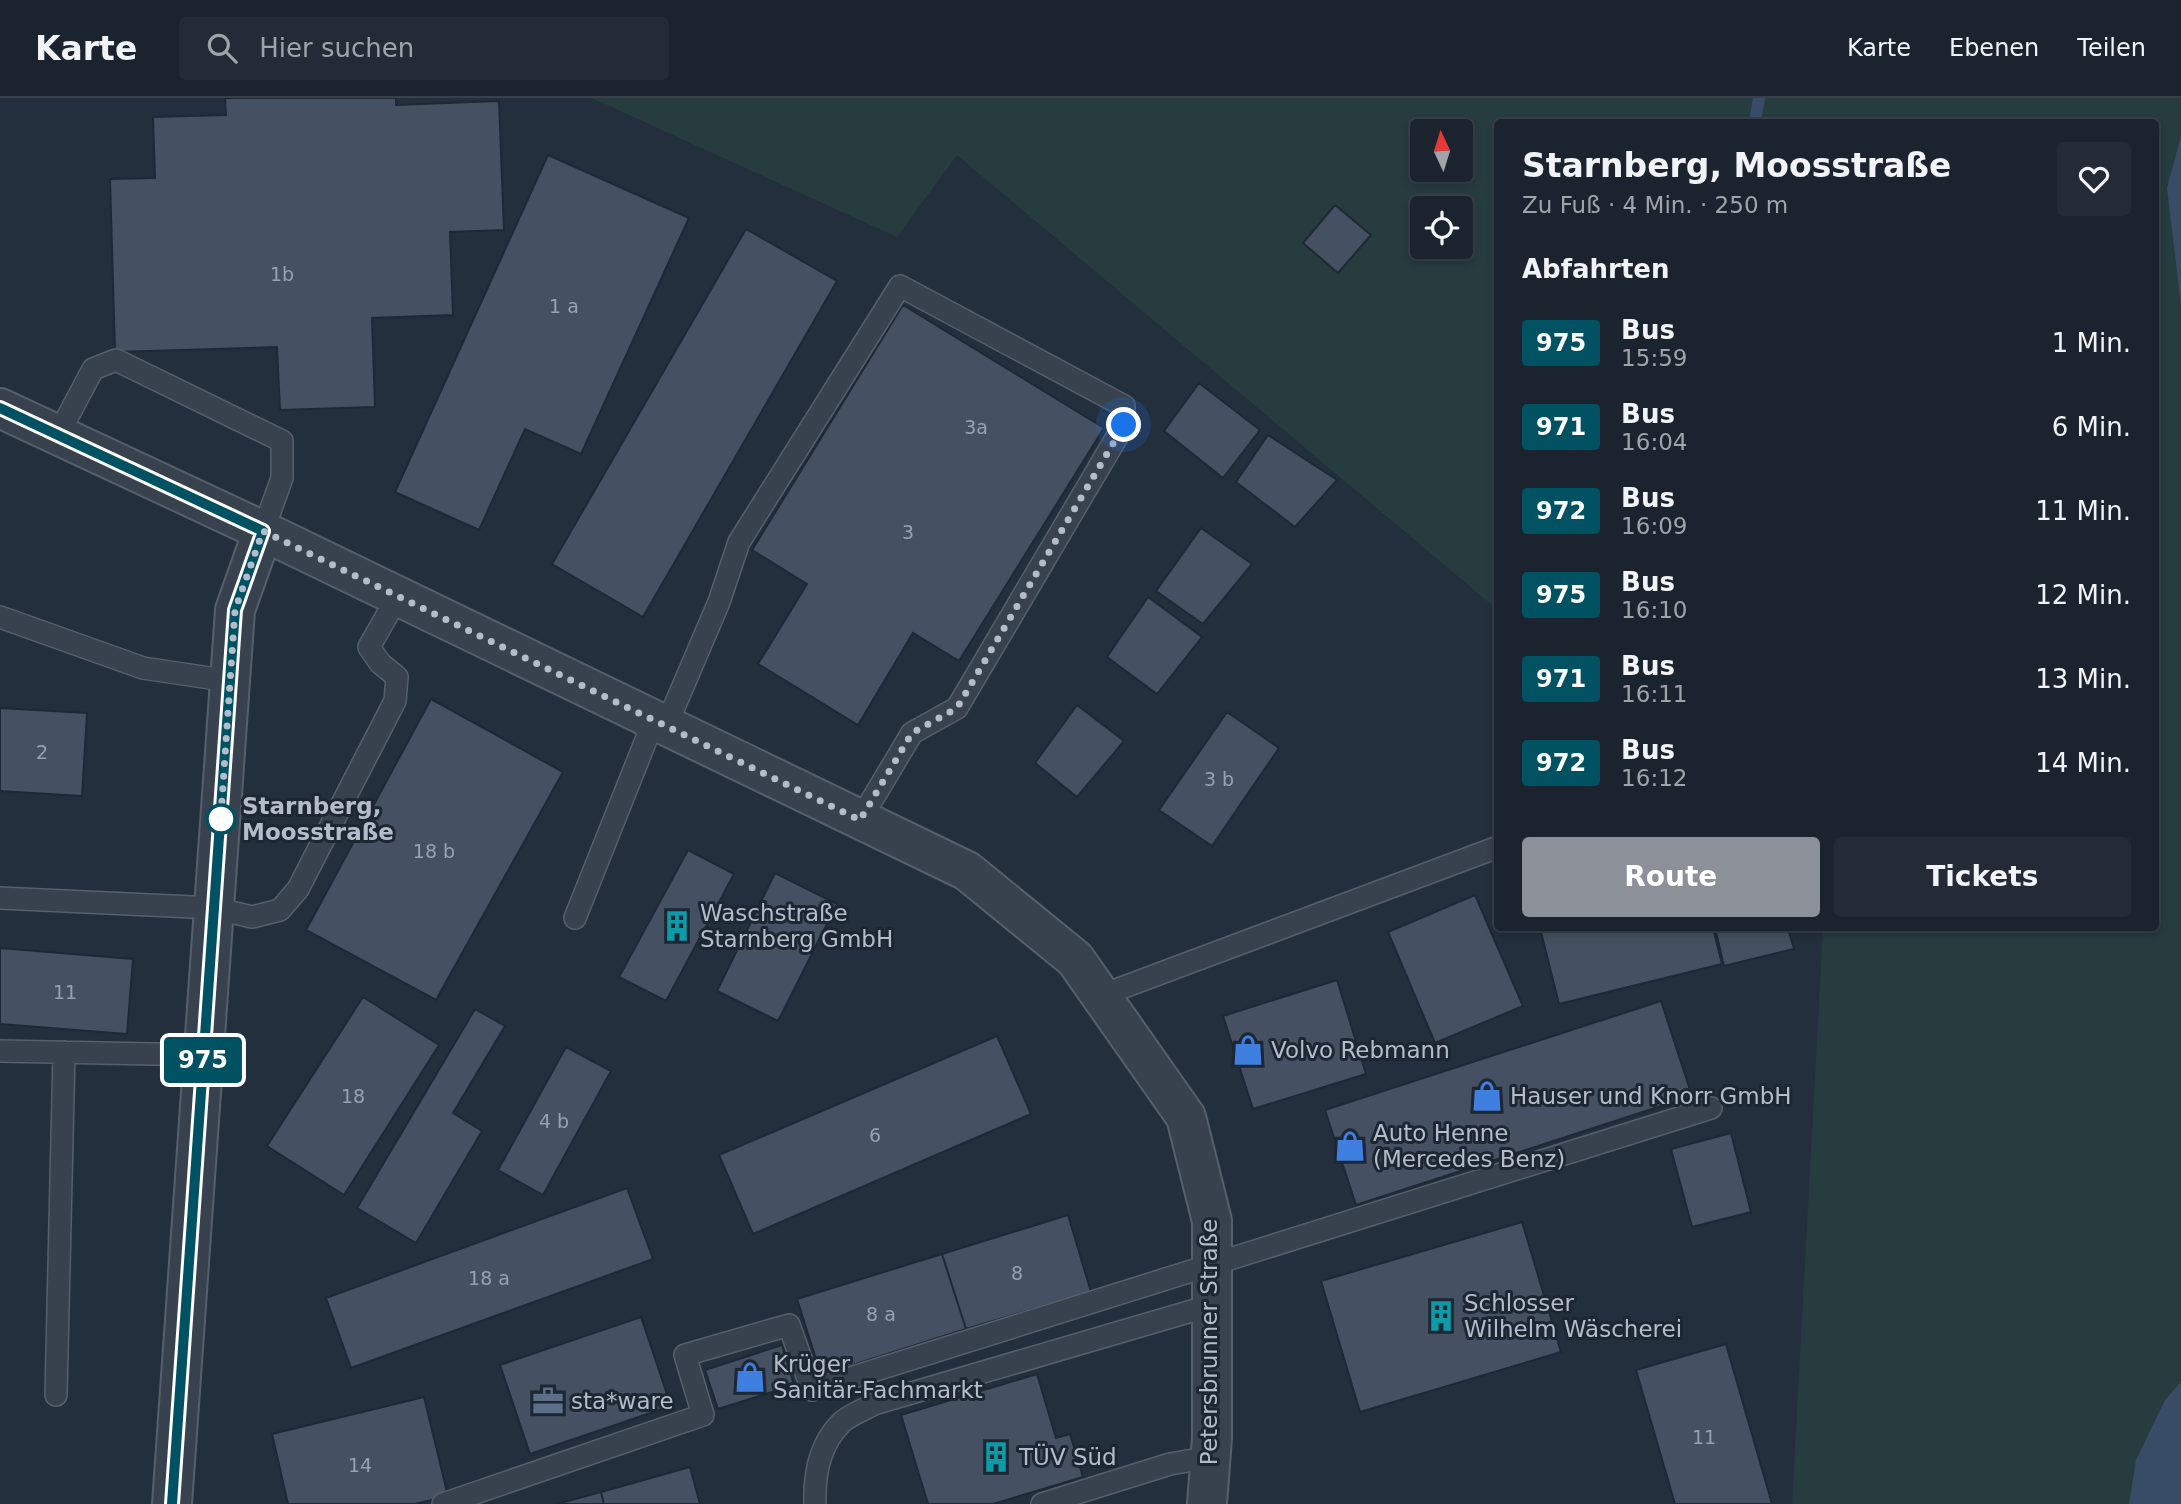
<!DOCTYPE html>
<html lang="de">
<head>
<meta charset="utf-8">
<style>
  :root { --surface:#1b232e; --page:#242b36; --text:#f1f3f6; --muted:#a0a4aa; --line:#39404a; --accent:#8c9099 }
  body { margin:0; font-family:"DejaVu Sans",sans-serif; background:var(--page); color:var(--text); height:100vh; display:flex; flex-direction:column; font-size:26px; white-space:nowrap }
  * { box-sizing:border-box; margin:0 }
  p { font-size:23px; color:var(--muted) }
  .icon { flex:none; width:38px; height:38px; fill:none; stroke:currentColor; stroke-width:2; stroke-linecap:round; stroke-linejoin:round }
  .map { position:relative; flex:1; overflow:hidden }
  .details { position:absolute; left:1494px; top:21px; width:665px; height:812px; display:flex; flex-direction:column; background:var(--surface); border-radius:7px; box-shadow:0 4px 10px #0003,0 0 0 2px var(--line) }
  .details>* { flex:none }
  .badge { padding:0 14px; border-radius:5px; font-size:24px; line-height:46px }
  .needle { width:46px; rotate:356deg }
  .buttons { position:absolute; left:1410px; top:21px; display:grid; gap:14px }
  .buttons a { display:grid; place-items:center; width:63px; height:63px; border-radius:7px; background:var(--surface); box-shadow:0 4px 10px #0003,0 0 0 2px var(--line); font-size:35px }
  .you { position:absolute; width:35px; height:35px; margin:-18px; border:5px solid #fff; border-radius:50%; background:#1a73e8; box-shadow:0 0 0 10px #1a73e833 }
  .map>.badge { position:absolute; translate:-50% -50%; box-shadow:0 0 0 4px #fff }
  h2 { padding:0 28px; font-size:26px; line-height:63px }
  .round { display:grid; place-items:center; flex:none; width:74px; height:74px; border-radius:7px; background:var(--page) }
  .headline { display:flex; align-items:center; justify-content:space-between; height:119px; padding:0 28px }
  h1 { font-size:33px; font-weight:800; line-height:52px }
  .cta { display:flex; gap:14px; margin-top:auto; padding:14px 28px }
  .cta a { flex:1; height:80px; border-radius:7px; background:var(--accent); color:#fff; font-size:28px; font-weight:800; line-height:80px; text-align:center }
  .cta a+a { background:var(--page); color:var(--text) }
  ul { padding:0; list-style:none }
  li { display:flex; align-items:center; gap:21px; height:84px; padding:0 28px }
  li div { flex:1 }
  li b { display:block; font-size:26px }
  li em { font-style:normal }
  li .badge { min-width:77px; font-weight:700; text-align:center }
  header { display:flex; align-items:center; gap:42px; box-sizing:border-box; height:98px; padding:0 35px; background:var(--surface); border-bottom:2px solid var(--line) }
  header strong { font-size:33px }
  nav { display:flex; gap:38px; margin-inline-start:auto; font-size:24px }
  .search { width:490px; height:63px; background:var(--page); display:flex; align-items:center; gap:18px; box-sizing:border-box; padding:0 24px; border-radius:7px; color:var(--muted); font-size:26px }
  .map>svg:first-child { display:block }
</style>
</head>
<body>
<header>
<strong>Karte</strong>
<div class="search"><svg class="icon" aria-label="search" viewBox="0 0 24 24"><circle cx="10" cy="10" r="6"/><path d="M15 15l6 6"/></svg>Hier suchen</div>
<nav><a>Karte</a><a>Ebenen</a><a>Teilen</a></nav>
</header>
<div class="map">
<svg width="2181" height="1406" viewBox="0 0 2181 1406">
  <rect width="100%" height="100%" fill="#242f3e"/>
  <path fill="#263c3f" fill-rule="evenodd" d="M592 0H2181V1406H1792L1823 830H2156V24H1498V512L957 57 897 139ZM1423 33H1461V72H1423ZM1423 110H1461V149H1423Z"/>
  <path fill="#394c67" d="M2181 38V207L2167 90Z
    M2181 1284V1406H2129L2136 1362 2165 1302Z"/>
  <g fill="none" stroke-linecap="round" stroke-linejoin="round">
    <path stroke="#394c67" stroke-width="12" d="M1755 24 1759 0"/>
  </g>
  <path fill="#455162" stroke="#1f2835" stroke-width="2" d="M225 0H396V7L499 3 504 132 450 134 453 217 372 220 375 309 280 312 277 249 115 254 110 81 155 80 153 19 226 17Z
    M548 57 689 120 581 356 525 331 479 432 395 394Z
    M1335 107 1371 137 1338 175 1303 145Z
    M746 131 837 183 643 519 552 466Z
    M903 207 1104 330 959 563 913 535 858 627 758 566 807 486 752 452Z
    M1199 285 1260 332 1223 380 1164 333Z
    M1268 337 1337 382 1295 429 1236 384Z
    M1201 430 1252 466 1203 526 1156 493Z
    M1148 499 1202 539 1157 596 1107 559Z
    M431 601 563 674 436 902 306 832Z
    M1077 607 1124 643 1077 699 1035 665Z
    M0 610 87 615 82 698 0 693Z
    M1227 614 1279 650 1212 748 1159 712Z
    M688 752 734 776 666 903 619 879Z
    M775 775 837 806 778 923 717 893Z
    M1475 797 1523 908 1435 945 1388 834Z
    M1540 830H1713L1722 866 1559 906Z
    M1715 830H1788L1794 851 1724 868Z
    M0 850 133 861 127 936 0 926Z
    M1337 882 1366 976 1253 1011 1223 918Z
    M363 899 439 947 344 1097 267 1048Z
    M1661 903 1692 998 1356 1107 1325 1012Z
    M475 911 505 928 453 1015 482 1033 416 1145 357 1110Z
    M997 938 1031 1016 753 1136 719 1057Z
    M566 949 611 973 543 1097 498 1072Z
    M1731 1035 1751 1114 1692 1129 1671 1051Z
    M627 1090 653 1161 351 1270 326 1200Z
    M1068 1117 1091 1194 966 1231 942 1156Z
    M1522 1124 1561 1254 1360 1314 1321 1183Z
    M942 1156 966 1231 821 1277 797 1201Z
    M641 1219 671 1308 530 1356 500 1267Z
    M1726 1246 1772 1406H1675L1636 1272Z
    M782 1247 794 1287 718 1311 705 1272Z
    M1037 1276 1056 1340 1070 1336 1083 1379 993 1406H928L901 1317Z
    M424 1299 448 1398 415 1406H288L272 1336Z
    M690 1369 700 1406H604L601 1394Z
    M601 1394 604 1406H557Z"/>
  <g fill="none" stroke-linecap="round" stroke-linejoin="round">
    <defs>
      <path id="lane" d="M58 337 93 271 116 262 282 343V380L263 433
        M0 519 143 570 230 583
        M666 628 719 504 739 444 900 188 1124 308V327L957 610 912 635 860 722
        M0 800 214 810 252 819 280 812 298 791 395 603 397 579 380 565 369 549 398 498
        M575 820 654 622
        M1100 898 1498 749
        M0 953 204 957
        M56 1297 64 954
        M443 1406 703 1317 685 1257 789 1227 812 1292 1711 1010
        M815 1406C814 1377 820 1346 841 1325 849 1317 864 1312 874 1306L1212 1207
        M1042 1406 1170 1366 1211 1359"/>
      <path id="street" d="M0 310 263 433 967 773 1075 861 1186 1019 1212 1123V1340L1207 1406
        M172 1406 235 512 263 433"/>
    </defs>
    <use href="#lane" stroke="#565f6c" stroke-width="24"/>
    <use href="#street" stroke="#565f6c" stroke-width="42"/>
    <use href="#lane" stroke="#38414e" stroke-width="21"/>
    <use href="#street" stroke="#38414e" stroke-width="38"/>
  </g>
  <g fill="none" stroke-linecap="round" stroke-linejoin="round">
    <defs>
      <path id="line" d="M0 310 263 433 235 512 172 1406"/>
    </defs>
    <use href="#line" stroke="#fff" stroke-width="16"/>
    <use href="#line" stroke="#005262" stroke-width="10"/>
    <path stroke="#b4bcc9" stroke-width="7" stroke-dasharray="0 12.6" d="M221 721 220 731 235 512 263 433 860 722 912 635 957 610 1124 327"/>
  </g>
  <defs>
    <symbol id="building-bare" viewBox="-9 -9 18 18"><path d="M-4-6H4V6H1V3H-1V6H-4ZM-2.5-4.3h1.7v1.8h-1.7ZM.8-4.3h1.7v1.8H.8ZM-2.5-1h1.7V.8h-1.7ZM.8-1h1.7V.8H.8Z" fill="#0f9aa8" stroke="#1d2633" stroke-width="2.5" paint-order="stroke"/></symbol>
    <symbol id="shop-bare" viewBox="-9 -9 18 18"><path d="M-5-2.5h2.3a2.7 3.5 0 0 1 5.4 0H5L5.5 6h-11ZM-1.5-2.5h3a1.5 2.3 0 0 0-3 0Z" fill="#3f7fe0" stroke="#1d2633" stroke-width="2.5" paint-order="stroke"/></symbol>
    <symbol id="office-bare" viewBox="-9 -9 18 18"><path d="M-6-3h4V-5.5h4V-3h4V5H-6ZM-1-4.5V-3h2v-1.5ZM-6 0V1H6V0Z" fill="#5c6f8a" stroke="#1d2633" stroke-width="2.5" paint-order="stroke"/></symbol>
  </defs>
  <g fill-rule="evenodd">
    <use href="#building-bare" x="655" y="806" width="44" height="44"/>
    <use href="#shop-bare" x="1226" y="930" width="44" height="44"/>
    <use href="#shop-bare" x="1465" y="976" width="44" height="44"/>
    <use href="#shop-bare" x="1328" y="1026" width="44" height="44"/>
    <use href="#building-bare" x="1419" y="1196" width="44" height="44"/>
    <use href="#shop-bare" x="728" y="1257" width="44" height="44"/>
    <use href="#office-bare" x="526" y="1281" width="44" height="44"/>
    <use href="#building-bare" x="974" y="1337" width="44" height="44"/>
  </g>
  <circle fill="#fff" stroke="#005262" stroke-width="3.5" cx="221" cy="721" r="14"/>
  <g text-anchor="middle" stroke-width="6" stroke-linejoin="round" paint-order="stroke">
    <g font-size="19" fill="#98a1af">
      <text x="282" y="183">1b</text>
      <text x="564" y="215">1 a</text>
      <text x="976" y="336">3a</text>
      <text x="908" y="441">3</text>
      <text x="42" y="661">2</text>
      <text x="1219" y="688">3 b</text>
      <text x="434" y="760">18 b</text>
      <text x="65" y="901">11</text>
      <text x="353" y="1005">18</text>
      <text x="554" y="1030">4 b</text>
      <text x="875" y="1044">6</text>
      <text x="1017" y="1182">8</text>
      <text x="489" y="1187">18 a</text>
      <text x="881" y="1223">8 a</text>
      <text x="1704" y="1346">11</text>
      <text x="360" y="1374">14</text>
    </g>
    <g font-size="23" font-weight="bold" fill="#b4bcc9" stroke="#1d2633" text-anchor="start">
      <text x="242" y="716">Starnberg,<tspan x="242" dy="26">Moosstraße</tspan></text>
    </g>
    <g font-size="23" fill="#b4bcc9" stroke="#1d2633" text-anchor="start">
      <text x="700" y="823">Waschstraße<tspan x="700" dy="26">Starnberg GmbH</tspan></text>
      <text x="1271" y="960">Volvo Rebmann</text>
      <text x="1510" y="1006">Hauser und Knorr GmbH</text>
      <text x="1373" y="1043">Auto Henne<tspan x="1373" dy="26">(Mercedes Benz)</tspan></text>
      <text x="1464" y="1213">Schlosser<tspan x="1464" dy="26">Wilhelm Wäscherei</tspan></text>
      <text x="773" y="1274">Krüger<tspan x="773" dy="26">Sanitär-Fachmarkt</tspan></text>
      <text x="571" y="1311">sta*ware</text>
      <text x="1019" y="1367">TÜV Süd</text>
    </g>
    <g font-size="23" fill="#b4bcc9" stroke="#1d2633">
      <text transform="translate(1209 1244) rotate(-90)" y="8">Petersbrunner Straße</text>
    </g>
  </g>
</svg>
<div class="buttons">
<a><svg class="needle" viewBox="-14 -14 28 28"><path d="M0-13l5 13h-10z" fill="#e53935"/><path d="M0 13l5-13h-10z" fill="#a0a4aa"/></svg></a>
<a><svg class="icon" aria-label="locate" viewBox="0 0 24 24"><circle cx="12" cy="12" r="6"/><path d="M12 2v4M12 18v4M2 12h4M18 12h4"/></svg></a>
</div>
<div class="you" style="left:1124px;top:327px"></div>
<b class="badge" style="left:203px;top:962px;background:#005262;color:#fff">975</b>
<section class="details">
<div class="headline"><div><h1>Starnberg, Moosstraße</h1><p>Zu Fuß · 4 Min. · 250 m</p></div><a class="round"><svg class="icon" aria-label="heart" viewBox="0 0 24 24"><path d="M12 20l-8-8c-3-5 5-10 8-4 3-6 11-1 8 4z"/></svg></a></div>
<h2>Abfahrten</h2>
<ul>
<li><span class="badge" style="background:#005262;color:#fff">975</span><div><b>Bus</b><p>15:59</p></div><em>1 Min.</em></li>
<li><span class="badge" style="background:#005262;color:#fff">971</span><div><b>Bus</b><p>16:04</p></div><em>6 Min.</em></li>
<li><span class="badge" style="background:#005262;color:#fff">972</span><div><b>Bus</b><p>16:09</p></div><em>11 Min.</em></li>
<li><span class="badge" style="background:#005262;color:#fff">975</span><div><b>Bus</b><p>16:10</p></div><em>12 Min.</em></li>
<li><span class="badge" style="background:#005262;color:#fff">971</span><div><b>Bus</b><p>16:11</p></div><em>13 Min.</em></li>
<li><span class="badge" style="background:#005262;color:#fff">972</span><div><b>Bus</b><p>16:12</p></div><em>14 Min.</em></li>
</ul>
<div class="cta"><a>Route</a><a>Tickets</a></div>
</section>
</div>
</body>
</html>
